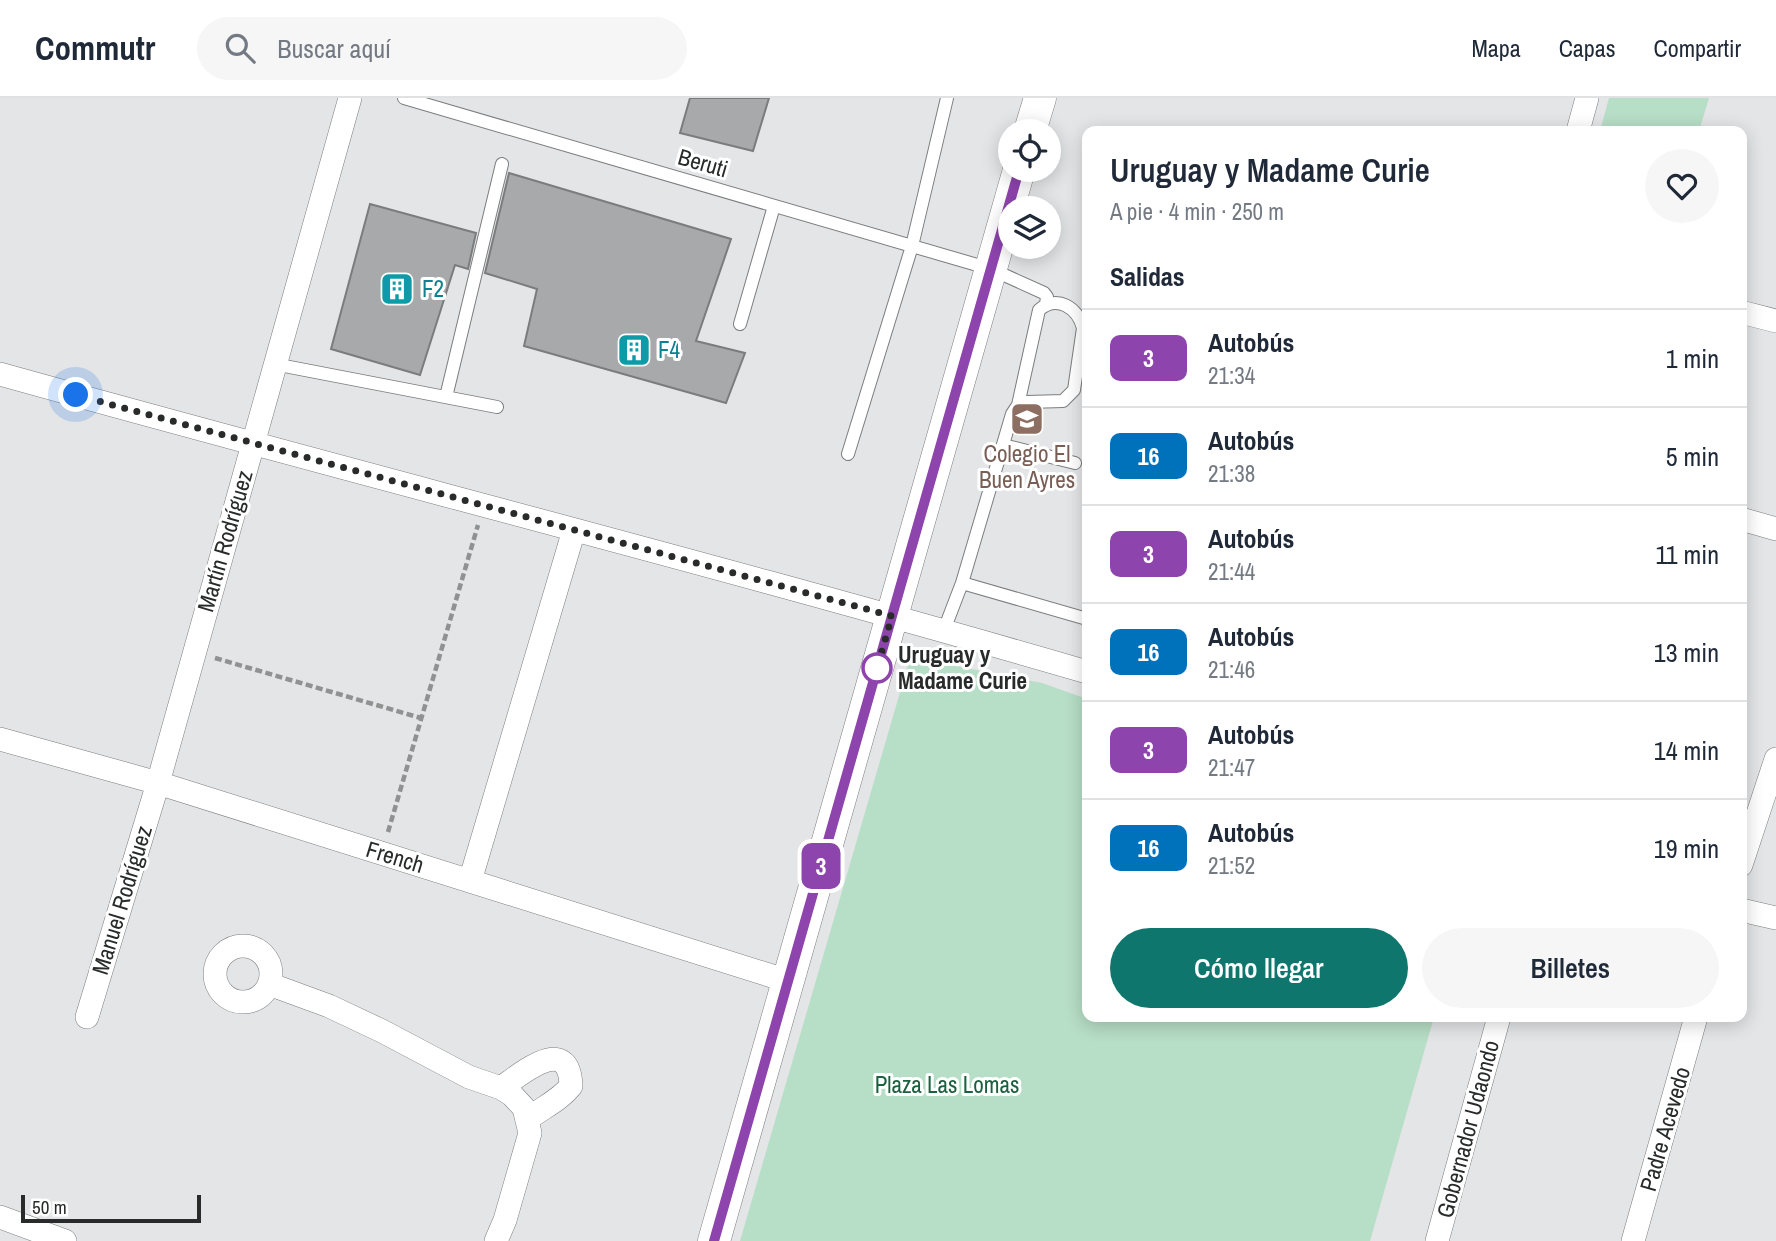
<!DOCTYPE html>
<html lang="es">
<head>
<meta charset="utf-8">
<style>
  :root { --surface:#fff; --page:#f6f6f7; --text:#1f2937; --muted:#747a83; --line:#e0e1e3; --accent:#0f766e }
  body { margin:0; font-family:"Archivo Narrow",sans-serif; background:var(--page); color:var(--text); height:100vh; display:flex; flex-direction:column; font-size:26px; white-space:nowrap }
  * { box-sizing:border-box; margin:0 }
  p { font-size:23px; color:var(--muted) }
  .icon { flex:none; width:38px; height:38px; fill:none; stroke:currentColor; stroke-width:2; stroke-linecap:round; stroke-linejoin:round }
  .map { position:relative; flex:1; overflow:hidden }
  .details { position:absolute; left:1082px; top:28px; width:665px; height:896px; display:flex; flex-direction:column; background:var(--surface); border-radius:14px; box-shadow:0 4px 18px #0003 }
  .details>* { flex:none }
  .badge { padding:0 14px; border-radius:10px; font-size:24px; line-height:46px }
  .fabs { position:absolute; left:998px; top:21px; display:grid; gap:14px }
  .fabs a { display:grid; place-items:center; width:63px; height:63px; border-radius:50%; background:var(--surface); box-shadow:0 4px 18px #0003; font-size:35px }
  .scale { position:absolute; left:21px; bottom:18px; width:180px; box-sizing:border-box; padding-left:7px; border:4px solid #292a2a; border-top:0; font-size:19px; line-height:24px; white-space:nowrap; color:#292a2a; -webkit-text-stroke:5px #fff; paint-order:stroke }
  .you { position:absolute; width:35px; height:35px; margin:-18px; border:5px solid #fff; border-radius:50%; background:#1a73e8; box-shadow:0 0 0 10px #1a73e833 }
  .map>.badge { position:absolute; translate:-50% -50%; box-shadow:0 0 0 4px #fff }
  h2 { padding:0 28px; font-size:26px; line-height:63px }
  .round { display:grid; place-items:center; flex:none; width:74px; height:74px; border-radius:37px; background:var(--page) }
  .summary { display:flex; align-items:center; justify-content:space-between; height:119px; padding:0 28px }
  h1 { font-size:33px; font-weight:600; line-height:52px }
  .primary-button { display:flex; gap:14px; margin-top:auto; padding:14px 28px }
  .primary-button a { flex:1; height:80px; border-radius:42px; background:var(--accent); color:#fff; font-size:28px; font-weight:600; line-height:80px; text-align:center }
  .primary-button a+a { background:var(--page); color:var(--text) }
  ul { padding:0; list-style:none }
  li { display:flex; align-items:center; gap:21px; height:98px; padding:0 28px; border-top:2px solid var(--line) }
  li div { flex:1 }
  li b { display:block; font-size:26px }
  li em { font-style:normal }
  li .badge { min-width:77px; font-weight:700; text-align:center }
  header { display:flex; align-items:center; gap:42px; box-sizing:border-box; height:98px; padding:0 35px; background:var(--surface); border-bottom:2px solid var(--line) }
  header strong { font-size:33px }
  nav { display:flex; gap:38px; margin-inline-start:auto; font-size:24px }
  .search { width:490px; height:63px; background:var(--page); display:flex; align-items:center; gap:18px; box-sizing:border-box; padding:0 24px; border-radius:38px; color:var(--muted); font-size:26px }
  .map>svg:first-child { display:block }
</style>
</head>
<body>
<header>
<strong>Commutr</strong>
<div class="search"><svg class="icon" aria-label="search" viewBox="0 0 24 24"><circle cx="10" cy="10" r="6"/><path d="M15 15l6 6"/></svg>Buscar aquí</div>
<nav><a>Mapa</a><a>Capas</a><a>Compartir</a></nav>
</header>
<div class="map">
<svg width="1776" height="1143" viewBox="0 0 1776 1143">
  <rect width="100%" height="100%" fill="#e4e5e6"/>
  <path fill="#b7dec6" d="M1609 0H1709L1699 33H1600Z
    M925 562 1042 585 1087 601V919H1434L1370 1143H740L908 567Z"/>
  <path fill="#a8a9aa" stroke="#7b7c7d" stroke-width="2" d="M690 0H769L753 53 680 35Z
    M509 75 731 141 696 243 745 255 726 305 524 248 537 191 485 175Z
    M370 106 476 135 468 171 455 167 420 277 331 251Z"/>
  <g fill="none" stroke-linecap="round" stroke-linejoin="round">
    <defs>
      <path id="lane" d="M404 0 991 171 1044 195 1047 199 1046 206
        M740 226 774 108
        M274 266 497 309
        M446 299 502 66
        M1003 347 1075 365
        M848 356 912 148 947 0
        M962 485 1087 521
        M944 532 962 485 1012 316 1018 307 1039 212C1057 196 1078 210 1083 230L1074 292 1063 303 1027 304 1018 307"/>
      <path id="street" d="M1578 33 1587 0
        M1741 214 1776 223
        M0 276C362 377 726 469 1087 574
        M1741 421 1776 431
        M0 641 158 685 788 883
        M1741 767 1776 661
        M470 783 574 432
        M1741 812 1776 820
        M215 876a28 28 0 1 1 56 0a28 28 0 1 1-56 0Z
        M269 886 329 908 382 933 469 979 501 990 512 997 524 1010 530 1035 505 1122 496 1143
        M87 919 158 685 350 0
        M501 990C521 976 569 934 571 988 560 1002 542 1010 528 1021
        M0 1119 65 1143
        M1437 1143 1499 919
        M1633 1143 1696 919"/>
      <path id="secondary" d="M1030 33 1040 0
        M714 1143 1019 72"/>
    </defs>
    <use href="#lane" stroke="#7c7d7e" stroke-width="14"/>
    <use href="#street" stroke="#7c7d7e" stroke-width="24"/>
    <use href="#secondary" stroke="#7c7d7e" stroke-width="33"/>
    <path stroke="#909191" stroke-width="4.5" stroke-dasharray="7 3.5" stroke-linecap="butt" d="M215 560 421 620
      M388 734 478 427"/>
    <use href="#lane" stroke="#fff" stroke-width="12"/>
    <use href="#street" stroke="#fff" stroke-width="23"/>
    <use href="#secondary" stroke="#fff" stroke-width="32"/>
  </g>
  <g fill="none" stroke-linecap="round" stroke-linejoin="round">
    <defs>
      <path id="line" d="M714 1143 1019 72"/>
    </defs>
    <use href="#line" stroke="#fff" stroke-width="16"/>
    <use href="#line" stroke="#8e44ad" stroke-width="10"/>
    <path stroke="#292a2a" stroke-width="7" stroke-dasharray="0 12.6" d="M76 297 892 518 877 570"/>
  </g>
  <defs>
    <symbol id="building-square" viewBox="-11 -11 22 22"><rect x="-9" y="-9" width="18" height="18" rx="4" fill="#0f9aa8" stroke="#fff"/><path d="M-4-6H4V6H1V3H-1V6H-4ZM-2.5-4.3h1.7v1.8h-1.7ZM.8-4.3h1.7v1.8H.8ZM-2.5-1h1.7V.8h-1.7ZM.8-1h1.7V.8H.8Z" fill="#fff"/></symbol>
    <symbol id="school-square" viewBox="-11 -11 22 22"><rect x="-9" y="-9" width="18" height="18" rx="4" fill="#8d6e63" stroke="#fff"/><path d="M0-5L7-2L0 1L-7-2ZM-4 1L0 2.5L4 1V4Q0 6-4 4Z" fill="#fff"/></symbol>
  </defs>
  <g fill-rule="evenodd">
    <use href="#building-square" x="378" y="172" width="38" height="38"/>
    <use href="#building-square" x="615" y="233" width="38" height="38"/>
    <use href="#school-square" x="1008" y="302" width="38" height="38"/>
  </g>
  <circle fill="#fff" stroke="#8e44ad" stroke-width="3.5" cx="877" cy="570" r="14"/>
  <g text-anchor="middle" stroke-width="6" stroke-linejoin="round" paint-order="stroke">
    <g font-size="23" fill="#292a2a" stroke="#fff">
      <text transform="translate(703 65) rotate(16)" y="8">Beruti</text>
      <text transform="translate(225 443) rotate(-74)" y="8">Martín Rodríguez</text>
      <text transform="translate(395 759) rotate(17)" y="8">French</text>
      <text transform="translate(122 802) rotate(-73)" y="8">Manuel Rodríguez</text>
      <text transform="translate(1468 1031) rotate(-75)" y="8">Gobernador Udaondo</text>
      <text transform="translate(1665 1031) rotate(-74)" y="8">Padre Acevedo</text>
    </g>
    <g font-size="23" fill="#0d838f" stroke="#fff" text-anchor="start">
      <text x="422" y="199">F2</text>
      <text x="658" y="260">F4</text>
    </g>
    <g font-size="23" fill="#785e54" stroke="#fff">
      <text x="1027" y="364">Colegio El<tspan x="1027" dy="26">Buen Ayres</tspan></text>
    </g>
    <g font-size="23" font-weight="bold" fill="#292a2a" stroke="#fff" text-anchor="start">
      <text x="898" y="565">Uruguay y<tspan x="898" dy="26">Madame Curie</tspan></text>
    </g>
    <g font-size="23" fill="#1c603f" stroke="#fff">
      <text x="947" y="995">Plaza Las Lomas</text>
    </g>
  </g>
</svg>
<div class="fabs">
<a><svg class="icon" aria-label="locate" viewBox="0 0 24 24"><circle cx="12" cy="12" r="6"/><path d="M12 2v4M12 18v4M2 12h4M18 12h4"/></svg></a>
<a><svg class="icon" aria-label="layers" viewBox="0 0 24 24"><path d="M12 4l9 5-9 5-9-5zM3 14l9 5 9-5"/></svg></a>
</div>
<div class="scale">50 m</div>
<div class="you" style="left:76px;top:297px"></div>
<b class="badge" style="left:821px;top:768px;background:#8e44ad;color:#fff">3</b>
<section class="details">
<div class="summary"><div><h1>Uruguay y Madame Curie</h1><p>A pie · 4 min · 250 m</p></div><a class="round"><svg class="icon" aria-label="heart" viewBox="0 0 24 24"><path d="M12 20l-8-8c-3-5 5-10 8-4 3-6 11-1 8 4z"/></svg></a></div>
<h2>Salidas</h2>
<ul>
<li><span class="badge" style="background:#8e44ad;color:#fff">3</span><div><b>Autobús</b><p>21:34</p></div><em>1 min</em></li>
<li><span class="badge" style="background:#0072bc;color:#fff">16</span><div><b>Autobús</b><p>21:38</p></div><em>5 min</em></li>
<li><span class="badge" style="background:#8e44ad;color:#fff">3</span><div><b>Autobús</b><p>21:44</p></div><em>11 min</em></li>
<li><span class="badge" style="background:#0072bc;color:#fff">16</span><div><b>Autobús</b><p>21:46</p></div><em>13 min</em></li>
<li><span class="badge" style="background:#8e44ad;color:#fff">3</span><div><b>Autobús</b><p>21:47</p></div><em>14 min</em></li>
<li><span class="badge" style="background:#0072bc;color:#fff">16</span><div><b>Autobús</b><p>21:52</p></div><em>19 min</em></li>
</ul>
<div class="primary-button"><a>Cómo llegar</a><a>Billetes</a></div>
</section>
</div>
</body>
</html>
